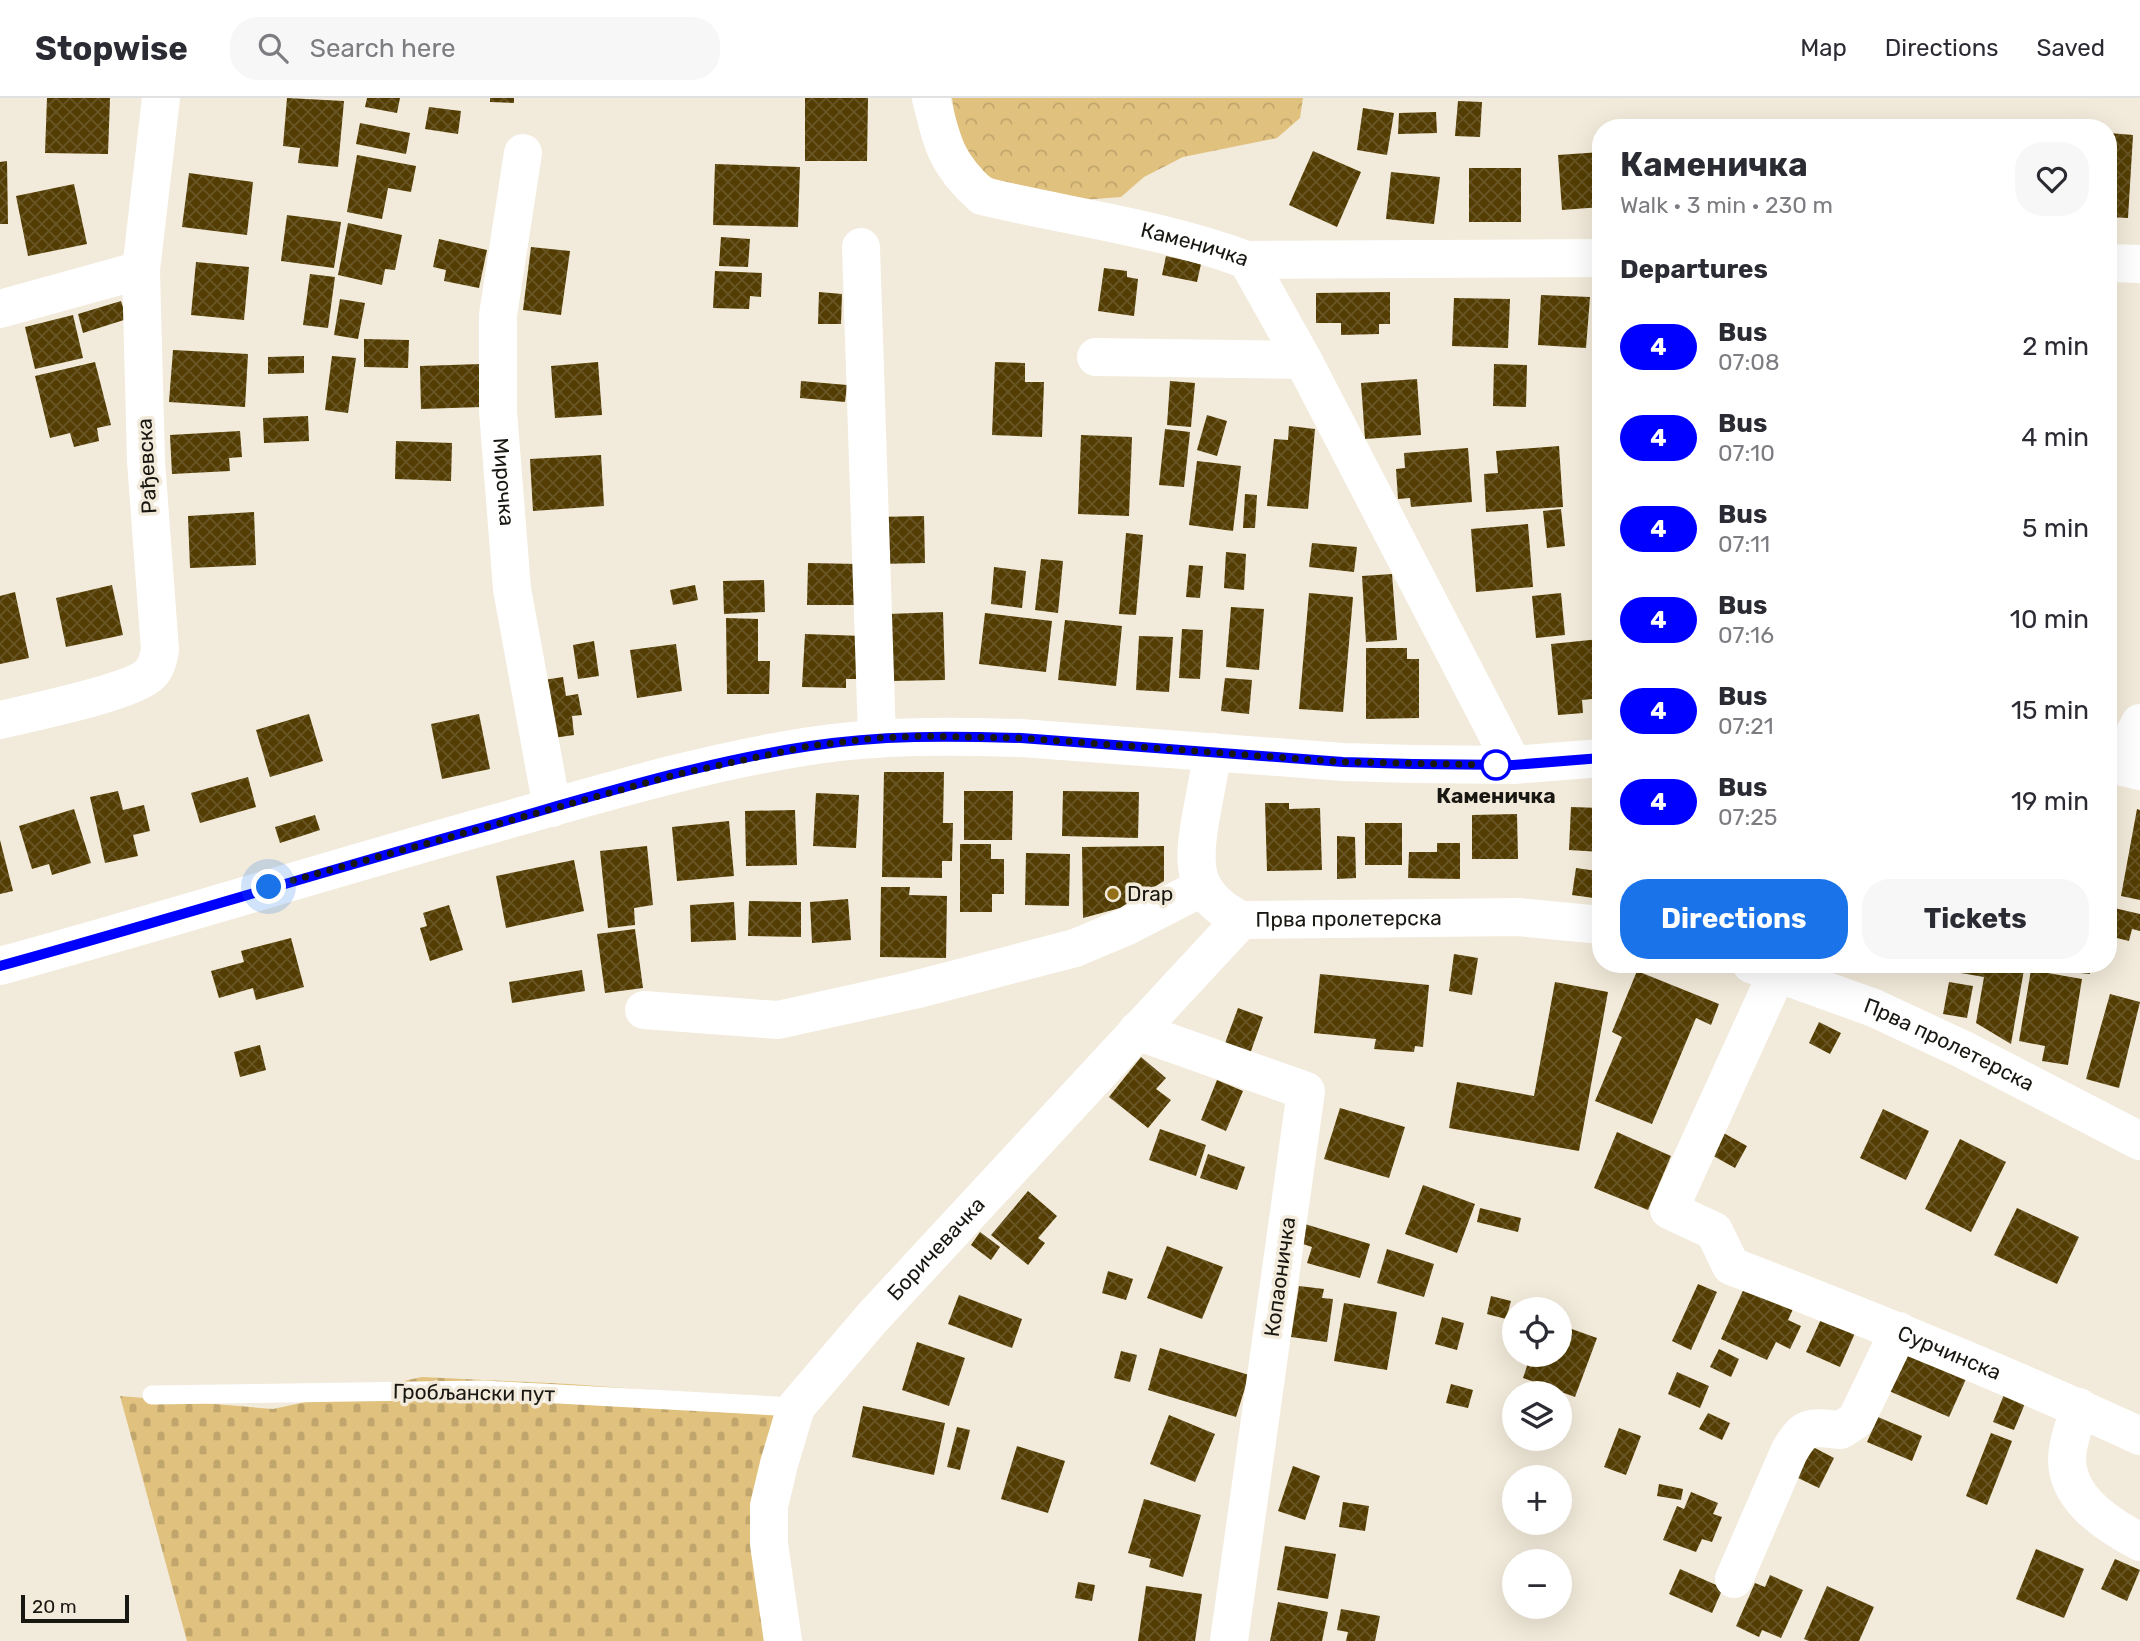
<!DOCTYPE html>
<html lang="en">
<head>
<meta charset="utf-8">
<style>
  :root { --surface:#fff; --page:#f7f7f7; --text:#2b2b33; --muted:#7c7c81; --line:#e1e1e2; --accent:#1a73e8 }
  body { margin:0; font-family:Rubik,sans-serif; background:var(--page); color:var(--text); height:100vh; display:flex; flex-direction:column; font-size:26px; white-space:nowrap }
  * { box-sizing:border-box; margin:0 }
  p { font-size:23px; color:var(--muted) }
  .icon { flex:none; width:38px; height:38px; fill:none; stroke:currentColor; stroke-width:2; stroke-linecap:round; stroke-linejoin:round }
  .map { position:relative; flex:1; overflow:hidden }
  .sheet { position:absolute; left:1592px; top:21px; width:525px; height:854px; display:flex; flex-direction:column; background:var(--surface); border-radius:28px; box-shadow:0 7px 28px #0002 }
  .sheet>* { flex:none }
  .badge { padding:0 14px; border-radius:23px; font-size:24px; line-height:46px }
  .controls { position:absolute; left:1502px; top:1199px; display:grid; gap:14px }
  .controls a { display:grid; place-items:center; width:70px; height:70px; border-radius:50%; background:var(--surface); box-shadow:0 7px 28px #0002; font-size:35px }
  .scale { position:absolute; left:21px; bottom:18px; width:108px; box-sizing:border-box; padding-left:7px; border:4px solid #191711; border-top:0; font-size:19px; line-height:24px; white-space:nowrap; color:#191711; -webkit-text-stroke:5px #f2eada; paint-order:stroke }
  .you { position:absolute; width:35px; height:35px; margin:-18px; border:5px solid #fff; border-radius:50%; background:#1a73e8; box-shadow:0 0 0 10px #1a73e833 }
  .map>.badge { position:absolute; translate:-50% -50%; box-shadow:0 0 0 4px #fff }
  h2 { padding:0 28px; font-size:26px; line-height:63px }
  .round { display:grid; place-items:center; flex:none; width:74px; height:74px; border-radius:28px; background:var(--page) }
  .head { display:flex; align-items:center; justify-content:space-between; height:119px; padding:0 28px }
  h1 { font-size:33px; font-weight:700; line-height:52px }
  .action { display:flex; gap:14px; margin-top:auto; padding:14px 28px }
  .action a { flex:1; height:80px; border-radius:28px; background:var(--accent); color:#fff; font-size:28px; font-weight:700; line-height:80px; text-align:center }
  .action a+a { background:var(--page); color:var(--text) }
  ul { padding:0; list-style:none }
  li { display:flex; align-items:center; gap:21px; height:91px; padding:0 28px }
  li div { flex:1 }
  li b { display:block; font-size:26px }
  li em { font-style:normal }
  li .badge { min-width:77px; font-weight:700; text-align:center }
  header { display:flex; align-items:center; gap:42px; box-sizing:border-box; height:98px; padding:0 35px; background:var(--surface); border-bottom:2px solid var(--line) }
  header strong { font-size:33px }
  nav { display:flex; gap:38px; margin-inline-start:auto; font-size:24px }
  .search { width:490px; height:63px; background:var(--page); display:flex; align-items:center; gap:18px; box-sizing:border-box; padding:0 24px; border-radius:28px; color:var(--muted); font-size:26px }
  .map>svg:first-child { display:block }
</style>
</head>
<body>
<header>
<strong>Stopwise</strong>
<div class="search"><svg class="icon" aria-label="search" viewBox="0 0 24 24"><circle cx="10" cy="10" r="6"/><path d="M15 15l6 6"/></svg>Search here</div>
<nav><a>Map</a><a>Directions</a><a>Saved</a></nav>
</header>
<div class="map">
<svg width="2140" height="1543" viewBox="0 0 2140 1543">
  <defs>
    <pattern id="forest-crowns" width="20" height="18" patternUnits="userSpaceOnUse" patternTransform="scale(1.75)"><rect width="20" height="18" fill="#e1c17e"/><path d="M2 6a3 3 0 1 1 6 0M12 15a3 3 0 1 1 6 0" fill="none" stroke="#c0a56c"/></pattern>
    <pattern id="cemetery-stones" width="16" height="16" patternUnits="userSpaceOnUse" patternTransform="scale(1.75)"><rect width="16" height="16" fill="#e1c17e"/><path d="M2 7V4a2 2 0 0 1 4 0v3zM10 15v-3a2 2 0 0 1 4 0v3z" fill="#c0a56c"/></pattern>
    <pattern id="building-cross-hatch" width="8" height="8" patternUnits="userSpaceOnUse" patternTransform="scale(1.75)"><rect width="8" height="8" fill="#533d02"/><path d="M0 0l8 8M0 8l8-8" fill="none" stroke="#685626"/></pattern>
  </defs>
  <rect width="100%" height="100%" fill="#f2eada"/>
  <path fill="url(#forest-crowns)" d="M952 0H1303L1300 20 1277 40 1183 59 1144 79 1121 99 1082 102 994 81 974 70 960 51Z"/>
  <path fill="url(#cemetery-stones)" d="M422 1279 569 1286 748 1299 796 1309 779 1366 783 1543H187L120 1298 273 1311Z"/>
  <path fill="url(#building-cross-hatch)" d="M47 0H110L108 56 45 55Z
    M287 0 344 3 338 69 298 65 300 50 283 48Z
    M367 0H400L397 15 365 9Z
    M490 0H514V5L490 4Z
    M805 0H868L867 63H805Z
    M1458 3 1482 4 1480 39 1455 38Z
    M429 9 461 13 458 36 425 31Z
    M1363 10 1394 15 1387 57 1357 52Z
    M1436 14 1437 35 1398 36 1399 15Z
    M360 25 410 35 406 56 356 46Z
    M2109 35 2133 37 2128 120 2109 119Z
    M1313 53 1361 74 1337 129 1289 107Z
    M1601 54V109L1562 112 1558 57Z
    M357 57 416 68 411 94 388 90 382 121 347 114Z
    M7 63 8 126H0V64Z
    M715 66 800 69 798 129 713 127Z
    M1469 70H1521V124H1469Z
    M1391 74 1440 79 1434 126 1386 121Z
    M189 75 253 84 247 137 182 129Z
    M74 86 87 146 28 158 16 98Z
    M287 117 341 124 334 170 281 163Z
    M348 125 402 137 395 172 385 171 382 187 338 177Z
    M721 139 750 141 748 169 719 168Z
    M439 141 487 152 479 190 444 183 446 172 433 169Z
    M531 149 570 153 561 217 523 212Z
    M1166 158 1201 166 1197 184 1162 177Z
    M196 164 249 169 244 222 191 217Z
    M1104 170 1127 173V179L1138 181 1134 218 1098 213Z
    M715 173 762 175 761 199 750 198 749 211 713 210Z
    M310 176 335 179 328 230 303 227Z
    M819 194 842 196 841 226H818Z
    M1390 194V226H1379V236L1341 237V225H1316V195Z
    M1541 197 1590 199 1586 250 1538 247Z
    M1454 200 1510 201 1508 250 1452 248Z
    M340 201 365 205 358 241 334 237Z
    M121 203 127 221 83 235 78 216Z
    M73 217 83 260 35 271 25 229Z
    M364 241 409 242 408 270 364 269Z
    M173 252 248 256 245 309 169 304Z
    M304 258V275L268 276V259Z
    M332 258 356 260 348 315 325 312Z
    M95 264 111 327 97 330 99 343 74 349 70 335 50 340 35 278Z
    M598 264 602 317 555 320 551 268Z
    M995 264 1025 265V284H1044L1042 339 992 337Z
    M481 266 482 309 421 311 420 268Z
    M1494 266 1527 267 1526 309 1493 308Z
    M1417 281 1421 337 1365 341 1361 285Z
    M801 283 847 287 845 304 800 300Z
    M1170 283 1195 285 1191 329 1167 327Z
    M1207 317 1227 323 1217 358 1197 352Z
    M308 318 309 343 264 345 263 320Z
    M1289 328 1315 331 1308 411 1267 408 1274 341 1288 342Z
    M1165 331 1190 334 1184 389 1159 387Z
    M240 333 242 359 229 360 230 373 172 376 170 337Z
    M1081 337 1132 339 1129 418 1078 416Z
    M396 343 452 345 451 383 395 381Z
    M1559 348 1563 409 1486 414 1484 376 1498 375 1496 353Z
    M1468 350 1472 404 1411 409 1410 400 1398 401 1396 371 1405 370 1404 355Z
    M601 357 604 408 533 413 530 361Z
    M1197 363 1241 368 1233 433 1189 427Z
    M1245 396 1257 397 1255 430H1243Z
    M1561 411 1565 448 1547 450 1543 413Z
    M254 414 256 467 190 470 188 418Z
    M924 418 925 465 877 466 876 419Z
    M1528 426 1533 489 1476 494 1471 431Z
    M1126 435 1143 437 1136 517 1119 516Z
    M1312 445 1357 449 1354 474 1309 469Z
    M1226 454 1246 456 1244 492 1224 490Z
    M1041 461 1063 463 1058 515 1035 512Z
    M808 465 859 466V507H807Z
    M1189 467 1203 468 1200 500 1186 499Z
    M994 469 1026 473 1022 510 991 506Z
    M1392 476 1397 542 1366 544 1362 478Z
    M764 482 765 514 724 516 723 483Z
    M112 487 123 537 66 549 56 500Z
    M695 487 698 502 673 507 670 492Z
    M15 494 29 560 0 566V498Z
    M1309 495 1353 499 1343 614 1299 611Z
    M1561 495 1565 537 1536 540 1532 498Z
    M1231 509 1264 511 1259 572 1226 569Z
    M943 514 945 582 890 583 888 516Z
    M985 515 1052 523 1046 574 979 566Z
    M726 520 758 521V563H770L769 596H727Z
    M1065 522 1122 528 1116 588 1058 582Z
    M1182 531 1203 532 1200 581 1179 580Z
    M805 536 863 538 862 581H846V590L802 589Z
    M1139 538 1173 539 1169 594 1136 592Z
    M1600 541 1601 600 1582 602 1583 615 1558 617 1551 546Z
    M594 543 599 578 578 581 573 547Z
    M676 546 682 593 637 600 630 552Z
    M1366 550H1407V561H1419V620L1366 621Z
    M563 579 566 598 578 596 582 617 572 618 574 637 546 641 537 583Z
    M1225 580 1252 582 1249 616 1221 613Z
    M309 616 323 663 270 679 256 632Z
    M479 616 490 671 442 681 431 626Z
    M884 674H944L943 725H953L952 763H942V780L882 779Z
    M248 679 256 709 200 725 191 695Z
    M118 693 123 712 144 707 150 733 133 737 138 758 105 765 90 699Z
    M964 693H1013L1012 742H964Z
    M1063 693 1139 694 1138 740 1062 738Z
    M816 695 859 697 856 750 813 748Z
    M1265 705H1289V711L1320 710 1322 772 1267 773Z
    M1571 709 1601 710V754L1569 752Z
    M74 711 91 765 52 777 49 766 32 771 19 728Z
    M2137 711 2140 712V802L2121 798Z
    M795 712 797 767 746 768 745 713Z
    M1517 716 1518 761H1472V717Z
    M315 717 320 732 280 745 275 729Z
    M729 723 734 778 677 783 672 729Z
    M1365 725H1402V767H1365Z
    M1337 738 1355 739 1356 780 1337 781Z
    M0 742 13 793 0 796Z
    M1437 745H1460V781L1408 780 1409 754H1437Z
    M960 746H991V761H1004V796H992V814H960Z
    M647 748 653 807 634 810 635 827 608 830 600 753Z
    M1164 748V783L1120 810 1083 820 1082 749Z
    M1026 755 1070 756 1069 808 1025 807Z
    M574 762 584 813 506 830 496 778Z
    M1576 770 1597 773 1594 800 1572 797Z
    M881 789H910L909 797 947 798 946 860 880 859Z
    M848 801 851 842 812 845 810 804Z
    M749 803 801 804V839L748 838Z
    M734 804 736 842 691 844 690 807Z
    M449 807 463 852 430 863 420 830 427 828 423 815Z
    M2114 810 2140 816V833L2132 831 2129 843 2109 838Z
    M635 831 643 890 605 895 597 836Z
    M291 840 304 889 256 902 253 890 219 900 211 873 244 864 241 853Z
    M1454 856 1478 860 1472 897 1449 893Z
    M1957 866H2025L2011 946 1976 925 1984 879 1955 874Z
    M2041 866H2091L2090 876 2041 871Z
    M582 872 585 893 512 905 509 884Z
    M2031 872 2082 881 2068 967 2042 963 2045 948 2019 943Z
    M1637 873 1719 906 1711 927 1696 920 1652 1026 1595 1003 1622 939 1612 934Z
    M1320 876 1429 887 1423 949 1415 948 1414 954 1374 951 1376 941 1314 935Z
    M1555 884 1608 894 1579 1053 1449 1030 1457 984 1534 998Z
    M1949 884 1973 888 1967 920 1943 916Z
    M2110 896 2140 904 2119 990 2086 981Z
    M1238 910 1263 919 1250 956 1224 948Z
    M1819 924 1841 935 1830 956 1809 945Z
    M260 947 266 972 240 979 234 954Z
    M1141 959 1166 980 1156 991 1171 1002 1148 1030 1109 999Z
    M1217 982 1243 993 1226 1033 1201 1022Z
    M1340 1010 1405 1029 1389 1080 1324 1061Z
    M1883 1011 1929 1033 1906 1082 1860 1060Z
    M1160 1031 1206 1047 1196 1078 1149 1062Z
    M1720 1033 1747 1048 1735 1070 1708 1055Z
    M1617 1034 1671 1058 1648 1112 1594 1090Z
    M1960 1041 2006 1064 1971 1134 1925 1111Z
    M1208 1056 1245 1069 1237 1092 1200 1080Z
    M1423 1087 1475 1106 1457 1155 1405 1136Z
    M1028 1093 1057 1118 1038 1140 1045 1145 1028 1167 991 1137Z
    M1480 1110 1521 1120 1518 1134 1477 1124Z
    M2017 1110 2079 1139 2057 1186 1994 1157Z
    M1305 1126 1370 1146 1360 1180 1307 1165 1312 1149 1300 1145Z
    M980 1134 1000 1149 991 1162 971 1147Z
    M1167 1148 1223 1169 1202 1221 1147 1200Z
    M1387 1151 1434 1166 1424 1199 1377 1185Z
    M1108 1173 1133 1181 1126 1202 1102 1195Z
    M1698 1186 1717 1194 1691 1252 1672 1243Z
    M1299 1188 1324 1191 1322 1200 1333 1201 1327 1244 1291 1239Z
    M1745 1188 1793 1211 1788 1222 1801 1228 1790 1251 1776 1244 1767 1262 1721 1241Z
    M959 1197 1022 1221 1012 1250 948 1226Z
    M1491 1198 1511 1203 1506 1221 1487 1216Z
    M1344 1205 1397 1214 1387 1272 1334 1263Z
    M1823 1217 1856 1233 1840 1269 1806 1254Z
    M1442 1219 1464 1225 1457 1252 1435 1246Z
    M1566 1229 1597 1240 1575 1299 1523 1280 1531 1256H1559V1240L1562 1241Z
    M917 1244 965 1260 949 1308 902 1292Z
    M1160 1250 1249 1277 1236 1319 1148 1292Z
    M1719 1251 1739 1261 1731 1279 1710 1269Z
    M1121 1253 1137 1257 1130 1284 1114 1280Z
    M1905 1255 1966 1281 1949 1319 1889 1293Z
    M1677 1274 1709 1288 1700 1310 1668 1296Z
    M1451 1286 1473 1292 1468 1310 1446 1305Z
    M2005 1294 2026 1303 2014 1332 1993 1324Z
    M863 1308 945 1325 934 1377 852 1359Z
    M1708 1315 1730 1325 1722 1342 1699 1331Z
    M1169 1317 1215 1336 1195 1384 1150 1366Z
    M1878 1319 1922 1338 1912 1363 1867 1344Z
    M957 1329 970 1332 960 1372 947 1369Z
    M1619 1330 1641 1338 1626 1377 1604 1369Z
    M1991 1335 2012 1343 1987 1407 1966 1398Z
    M1017 1348 1065 1363 1048 1415 1001 1401Z
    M1811 1348 1834 1360 1819 1390 1796 1379Z
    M1293 1368 1320 1378 1305 1422 1278 1413Z
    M1659 1386 1683 1391 1681 1402 1657 1398Z
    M1691 1394 1718 1405 1713 1416 1722 1419 1712 1444 1702 1441 1696 1454 1663 1442 1677 1408 1684 1411Z
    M1144 1401 1201 1417 1183 1479 1149 1469 1151 1461 1128 1455Z
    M1343 1404 1369 1408 1365 1433 1339 1429Z
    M1285 1448 1336 1456 1328 1501 1277 1492Z
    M2036 1451 2084 1471 2064 1520 2016 1501Z
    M2115 1461 2140 1472 2127 1503 2101 1491Z
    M1680 1471 1723 1490 1712 1515 1669 1496Z
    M1770 1477 1803 1492 1781 1540 1762 1532 1759 1539 1736 1528 1755 1485 1765 1489Z
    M1078 1484 1095 1487 1092 1503 1075 1500Z
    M1146 1488 1202 1496 1195 1543H1138Z
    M1827 1488 1874 1509 1859 1543H1809L1804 1541Z
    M1278 1504 1328 1514 1322 1543H1270Z
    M1341 1511 1380 1518 1375 1543H1346L1348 1534 1337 1532Z"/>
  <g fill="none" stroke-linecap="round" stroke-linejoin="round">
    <path stroke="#fff" stroke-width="19" d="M152 1297 484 1292 796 1309"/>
    <g stroke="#fff" stroke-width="38">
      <path id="s1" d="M931 0C942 45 946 66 982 98 1071 119 1161 130 1247 162L1601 160"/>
      <path id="s2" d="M523 55 498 217V313L512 491 552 710"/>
      <path d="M861 149 877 640"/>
      <path d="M1247 162 1303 262 1513 667"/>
      <path d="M2109 165 2140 166"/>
      <path d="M0 211 141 172"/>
      <path d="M1096 259 1303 262"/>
      <path d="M0 622C29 615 133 594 150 576 157 569 158 561 160 552L146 363 141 172 161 0"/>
      <path id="s3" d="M1213 654C1209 676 1205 697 1201 718 1192 768 1192 797 1241 822L1518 819 1601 827"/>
      <path d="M2117 668 2140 625"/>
      <path id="s4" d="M1751 866 1874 910 1962 951 2140 1043"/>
      <path id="s5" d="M1777 875 1669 1112 1714 1133 1731 1168C1869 1221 2006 1276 2140 1338"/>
      <path d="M644 912 778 922 914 892 1075 850 1125 829 1203 789"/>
      <path d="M1137 933 1306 993 1229 1543"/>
      <path d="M2079 1309C2076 1323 2070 1337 2068 1351 2060 1397 2106 1426 2140 1444"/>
      <path d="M1734 1481 1789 1354C1805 1326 1810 1329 1841 1332L1856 1322 1899 1233"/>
      <path id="s6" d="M783 1543 769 1446V1408L779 1366 796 1309 872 1220 1241 822"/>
    </g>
    <path stroke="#fff" stroke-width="38" d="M2109 666 2140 673
      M0 868C161 824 321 774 482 729 590 699 699 665 810 648 880 637 950 638 1021 640L1343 664 1413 666 1513 667 1601 660"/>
  </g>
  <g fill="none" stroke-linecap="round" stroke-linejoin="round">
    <defs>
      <path id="line" d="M0 868C160 824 318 775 477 731 587 700 697 665 810 648 880 637 950 638 1021 640L1343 664 1413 666 1513 667 1601 660"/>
    </defs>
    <use href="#line" stroke="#fff" stroke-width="16"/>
    <use href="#line" stroke="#00f" stroke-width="10"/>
    <path stroke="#191711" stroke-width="7" stroke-dasharray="0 12.6" d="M269 789 678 676 809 648 877 640 923 638 1021 640 1343 664 1496 667"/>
  </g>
  <circle fill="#fff" stroke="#00f" stroke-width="3.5" cx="1496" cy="667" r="14"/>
  <circle fill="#937017" stroke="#f2eada" stroke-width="2.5" cx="1113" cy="796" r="7"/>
  <g text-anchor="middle" stroke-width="7" stroke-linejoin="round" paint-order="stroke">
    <g font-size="21" fill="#191711" stroke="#f2eada">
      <text dy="7" stroke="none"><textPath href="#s1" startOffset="331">Каменичка</textPath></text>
      <text transform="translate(147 368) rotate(-93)" y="7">Рађевска</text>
      <text dy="7" stroke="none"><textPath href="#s2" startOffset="331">Мирочка</textPath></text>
      <text dy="7" stroke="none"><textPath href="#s3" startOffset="296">Прва пролетерска</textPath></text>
      <text dy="7" stroke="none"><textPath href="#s4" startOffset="214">Прва пролетерска</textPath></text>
      <text dy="7" stroke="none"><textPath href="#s6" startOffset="450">Боричевачка</textPath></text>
      <text transform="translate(1280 1179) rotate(-82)" y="7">Копаоничка</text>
      <text dy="7" stroke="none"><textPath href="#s5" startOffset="584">Сурчинска</textPath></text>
      <text transform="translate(474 1295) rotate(1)" y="7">Гробљански пут</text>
    </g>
    <g font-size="21" font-weight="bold" fill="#191711" stroke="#f2eada">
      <text x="1496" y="705">Каменичка</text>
    </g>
    <g font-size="21" fill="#191711" stroke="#f2eada" text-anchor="start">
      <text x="1127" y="803">Drap</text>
    </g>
  </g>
</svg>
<div class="controls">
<a><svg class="icon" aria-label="locate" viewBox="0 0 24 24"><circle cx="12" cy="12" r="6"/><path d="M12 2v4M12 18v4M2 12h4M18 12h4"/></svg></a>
<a><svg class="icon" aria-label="layers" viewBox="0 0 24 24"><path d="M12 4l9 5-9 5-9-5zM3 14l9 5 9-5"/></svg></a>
<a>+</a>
<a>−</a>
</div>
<div class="scale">20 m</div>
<div class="you" style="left:269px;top:789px"></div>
<section class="sheet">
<div class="head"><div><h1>Каменичка</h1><p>Walk · 3 min · 230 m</p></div><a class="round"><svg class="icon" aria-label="heart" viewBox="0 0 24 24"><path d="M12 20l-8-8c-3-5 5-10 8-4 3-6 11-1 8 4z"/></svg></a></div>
<h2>Departures</h2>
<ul>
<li><span class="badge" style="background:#00f;color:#fff">4</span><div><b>Bus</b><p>07:08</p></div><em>2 min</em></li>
<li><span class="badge" style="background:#00f;color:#fff">4</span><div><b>Bus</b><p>07:10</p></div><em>4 min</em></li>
<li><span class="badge" style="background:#00f;color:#fff">4</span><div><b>Bus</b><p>07:11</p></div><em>5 min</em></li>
<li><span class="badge" style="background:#00f;color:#fff">4</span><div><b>Bus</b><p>07:16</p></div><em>10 min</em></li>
<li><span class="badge" style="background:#00f;color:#fff">4</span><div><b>Bus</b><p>07:21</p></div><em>15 min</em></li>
<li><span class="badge" style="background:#00f;color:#fff">4</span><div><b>Bus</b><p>07:25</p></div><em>19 min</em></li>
</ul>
<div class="action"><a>Directions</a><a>Tickets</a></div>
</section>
</div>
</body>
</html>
